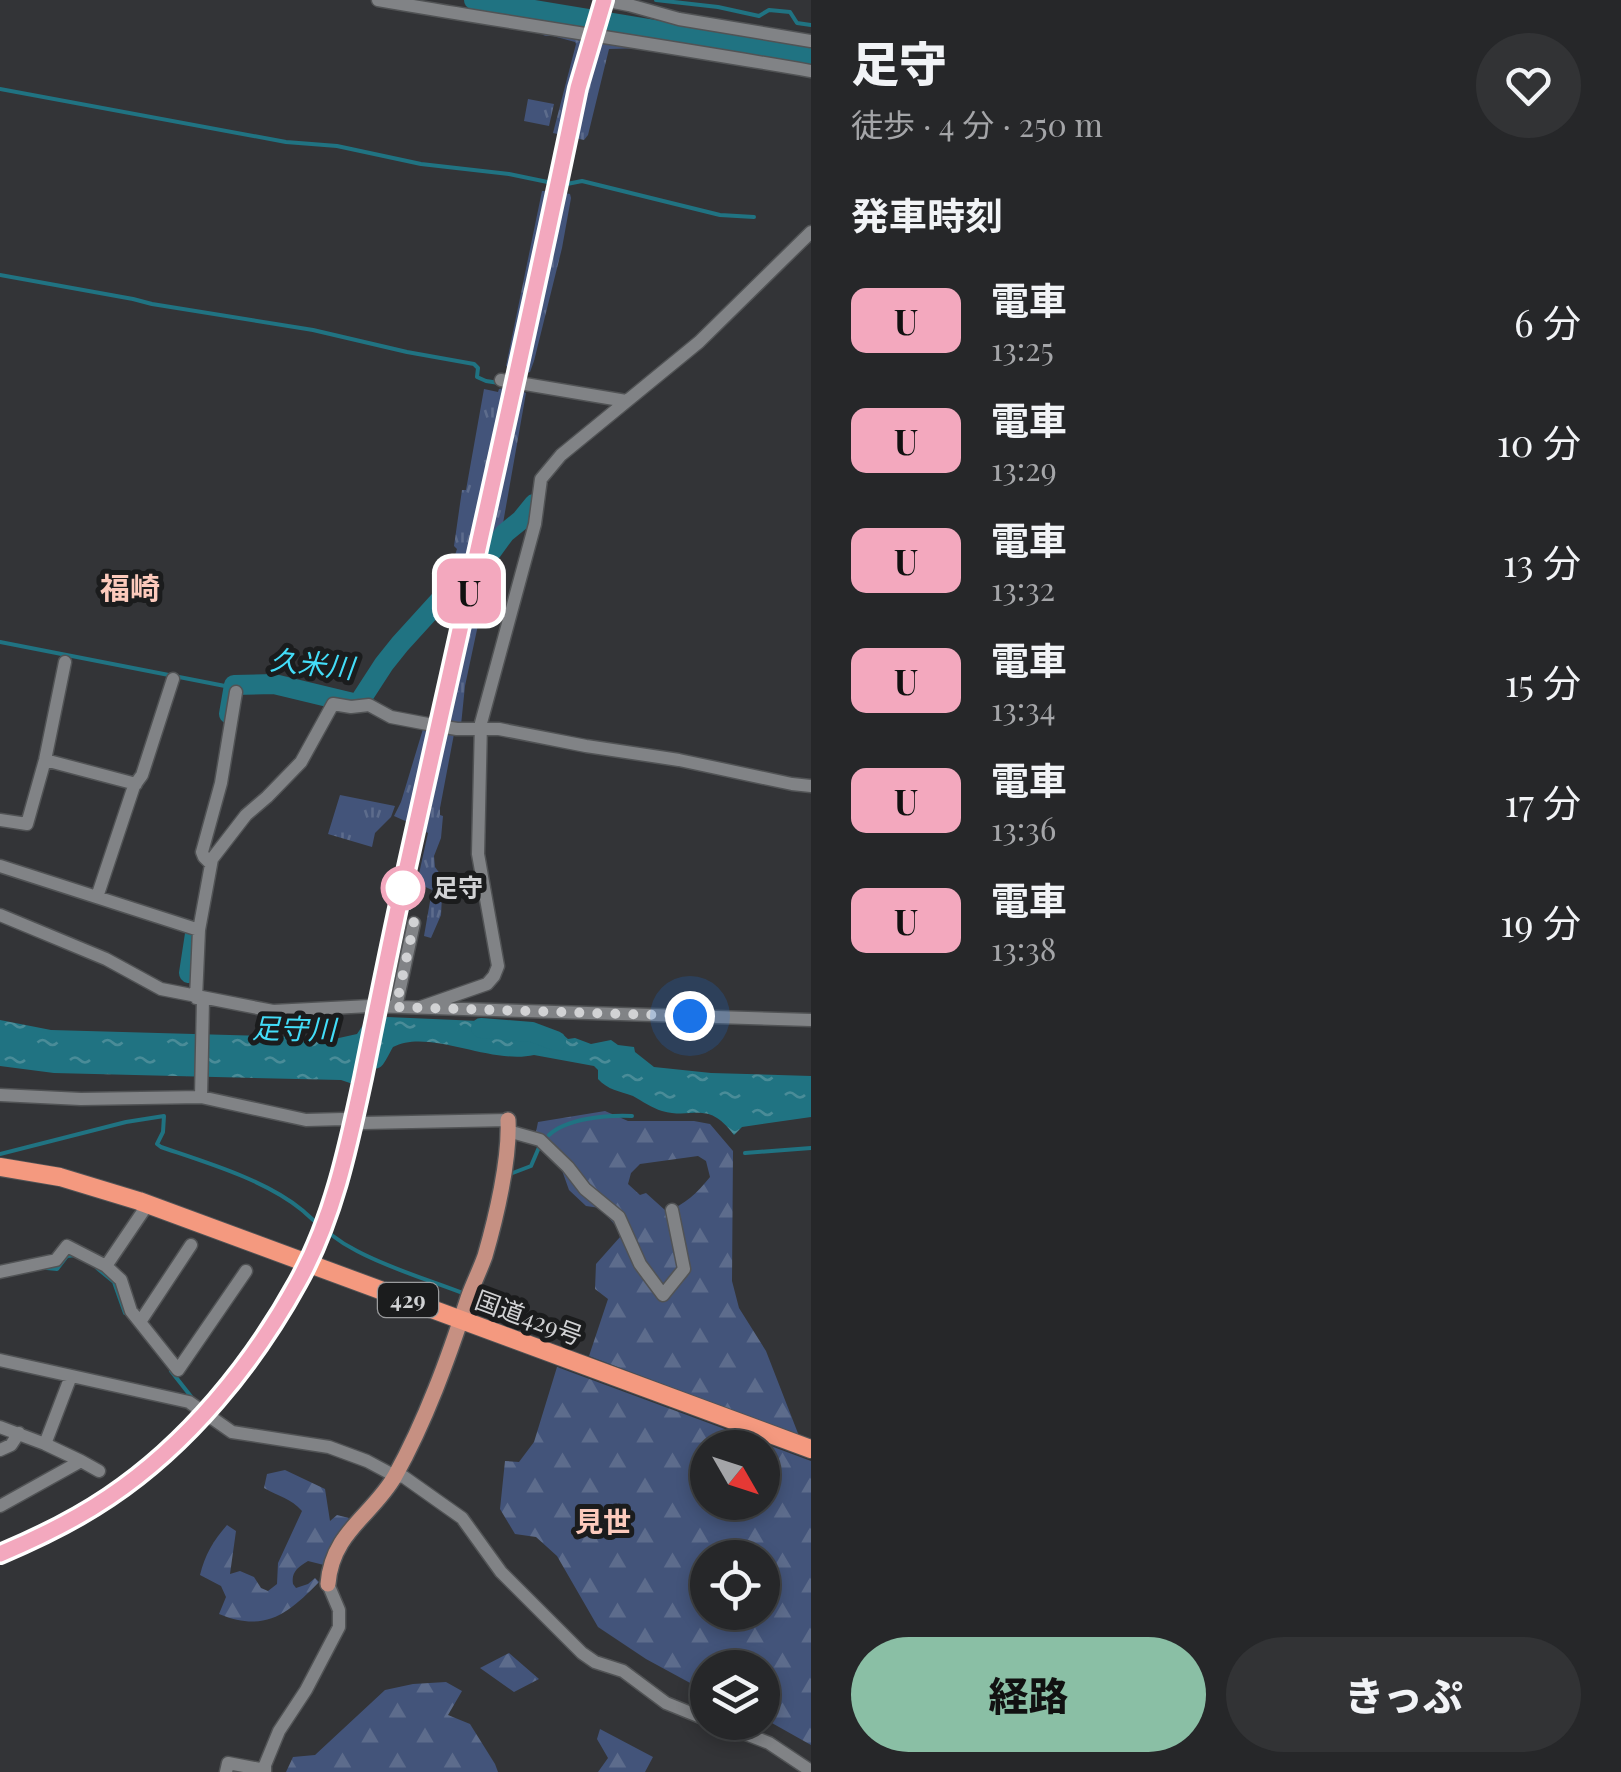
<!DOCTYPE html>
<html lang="ja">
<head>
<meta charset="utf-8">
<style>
  :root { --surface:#262729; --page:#323335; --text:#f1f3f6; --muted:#a4a5a8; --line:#424446; --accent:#8abfa5 }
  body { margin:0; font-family:"Playfair Display","Noto Sans JP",serif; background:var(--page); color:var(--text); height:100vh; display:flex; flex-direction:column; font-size:38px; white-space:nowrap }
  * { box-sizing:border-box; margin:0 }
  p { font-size:32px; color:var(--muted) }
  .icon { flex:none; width:55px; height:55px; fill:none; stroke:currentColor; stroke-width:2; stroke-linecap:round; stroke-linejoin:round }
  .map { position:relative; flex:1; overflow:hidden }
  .drawer { display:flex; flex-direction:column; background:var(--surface); width:810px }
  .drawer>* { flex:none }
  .badge { padding:0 20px; border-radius:15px; font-size:35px; line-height:65px }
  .needle { width:65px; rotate:129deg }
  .buttons { position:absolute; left:690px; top:1430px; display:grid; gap:20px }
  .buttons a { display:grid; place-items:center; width:90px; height:90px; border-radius:50%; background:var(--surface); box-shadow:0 5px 15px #0003,0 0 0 2px var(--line); font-size:50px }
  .you { position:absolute; width:50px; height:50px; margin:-25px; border:8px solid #fff; border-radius:50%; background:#1a73e8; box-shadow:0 0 0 15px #1a73e833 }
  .map>.badge { position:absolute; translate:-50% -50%; box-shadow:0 0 0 5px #fff }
  h2 { padding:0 40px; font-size:38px; line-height:90px }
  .round { display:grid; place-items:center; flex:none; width:105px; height:105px; border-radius:52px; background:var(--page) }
  .head { display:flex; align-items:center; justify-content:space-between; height:170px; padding:0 40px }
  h1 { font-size:48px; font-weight:800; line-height:75px }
  .cta { display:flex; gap:20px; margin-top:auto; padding:20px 40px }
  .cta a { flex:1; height:115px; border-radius:60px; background:var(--accent); color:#111; font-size:40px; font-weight:800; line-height:115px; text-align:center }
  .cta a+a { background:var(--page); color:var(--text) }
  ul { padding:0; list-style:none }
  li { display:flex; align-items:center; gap:30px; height:120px; padding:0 40px }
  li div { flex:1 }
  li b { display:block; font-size:38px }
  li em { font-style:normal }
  li .badge { min-width:110px; font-weight:700; text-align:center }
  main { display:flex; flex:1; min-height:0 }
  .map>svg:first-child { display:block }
</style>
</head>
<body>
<main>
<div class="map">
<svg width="811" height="1772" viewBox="0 0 811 1772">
  <defs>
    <pattern id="grass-tufts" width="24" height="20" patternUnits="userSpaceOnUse" patternTransform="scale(2.5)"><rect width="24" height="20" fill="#43547a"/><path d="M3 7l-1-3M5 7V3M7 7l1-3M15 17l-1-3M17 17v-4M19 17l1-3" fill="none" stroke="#5d6c8c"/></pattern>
    <pattern id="forest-firs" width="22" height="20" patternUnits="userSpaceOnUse" patternTransform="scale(2.5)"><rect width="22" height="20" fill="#43547a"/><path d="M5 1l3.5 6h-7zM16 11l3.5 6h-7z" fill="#5d6c8c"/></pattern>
    <pattern id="water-ripples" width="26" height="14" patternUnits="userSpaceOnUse" patternTransform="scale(2.5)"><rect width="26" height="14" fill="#207382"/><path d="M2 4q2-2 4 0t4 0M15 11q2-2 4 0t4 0" fill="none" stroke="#4a8c98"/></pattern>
  </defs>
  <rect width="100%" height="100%" fill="#333437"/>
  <path fill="url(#grass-tufts)" d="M549 34 585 39 565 128 566 132 572 133 578 128 598 42 646 48 609 49 588 135 584 140 553 133 576 44 575 42 553 36H543Z
    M528 99 554 104 549 126 524 121Z
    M542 191H552L514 371 506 366Z
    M560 192 570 194 571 198 562 248 534 361 530 372 521 374Z
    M508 387 490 472 484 477 467 554H463L460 569 444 588 457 549 454 546 462 490H466L484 389 498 392 499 389Z
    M518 389 526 393 502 529C494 537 491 549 483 555Z
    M492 559 465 686 461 725 448 722 482 568Z
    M423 729 433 731 412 824 394 816 401 802Z
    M445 732 454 734 440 808V815L443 816 441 838 434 856 435 867 443 878 441 915 431 938 424 936 432 890 417 883 428 833 426 832 442 756Z
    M340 795 395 806 391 817 375 833 372 847 328 834Z"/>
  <path fill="url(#forest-firs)" fill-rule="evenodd" d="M605 1111 628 1121H694L710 1124 733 1151 732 1281 739 1308 766 1351 799 1436 589 1356 608 1299 595 1289 596 1264 620 1237 616 1226 600 1208 586 1206 569 1190 554 1148 536 1132 538 1122ZM698 1156 706 1161 710 1177C697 1193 685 1205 666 1211L646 1193 640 1195 628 1184 631 1173 640 1164Z
    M557 1367 811 1461V1745L763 1718 762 1668H708L707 1688 692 1684 646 1659 598 1627 557 1556 536 1537 515 1534 500 1509 505 1461 519 1462 534 1442ZM708 1448H762V1502H708ZM708 1558H762V1612H708Z
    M285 1470 325 1489 330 1521 337 1515 349 1518 333 1542 324 1565 308 1561C298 1567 291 1572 293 1584L296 1588 308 1584 315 1578 319 1582C288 1614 265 1633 219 1614L226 1597 221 1586 200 1575C205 1555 213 1541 227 1525L236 1531 230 1574 240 1571 254 1577 261 1588 268 1591 277 1584 278 1563 302 1511C291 1498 279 1497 264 1488L267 1474Z
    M509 1653 539 1679 514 1692 480 1668Z
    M446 1682 462 1691 448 1715 470 1724 495 1764 498 1772H286L293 1757 315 1755 385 1690 413 1684Z
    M600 1729 653 1757 645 1772H598L608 1758 597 1739Z"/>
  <path fill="url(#water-ripples)" d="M387 1017 502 1022 510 1025 507 1032 509 1035C532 1039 548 1020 568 1039L575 1038 591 1044 611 1040 618 1045 634 1047 635 1052 654 1067 711 1073 811 1076V1117L742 1127 734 1135C707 1099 694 1120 662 1111 652 1108 642 1101 633 1096 619 1091 608 1090 598 1079V1070L594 1066 534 1055C490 1065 429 1028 393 1047 379 1072 384 1070 354 1067L353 1084 341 1080 54 1073 0 1066V1020L51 1030 339 1038 357 1034 367 1019 384 1020Z"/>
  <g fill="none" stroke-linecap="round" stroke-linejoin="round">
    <path stroke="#207382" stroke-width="4" d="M656 0 718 7 759 16 769 10 790 12 797 23 811 25
      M616 24 617 21
      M0 89 286 142 337 146 421 164 509 174 562 185 582 181 720 215 754 217
      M0 275 133 299 152 304 313 330 407 352 474 364 478 368 477 377 486 381 499 383
      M0 642 225 686 234 685
      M549 1135C567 1118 607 1115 632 1116
      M745 1153 811 1148
      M0 1154 126 1122 164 1116 163 1132 157 1144 161 1147C205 1162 266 1180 302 1210 320 1226 335 1240 357 1251 391 1269 429 1280 465 1294
      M510 1174 531 1166 540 1145
      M47 1268 57 1269 67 1256 76 1255
      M97 1268 114 1282 125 1313
      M171 1371 193 1399"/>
    <path stroke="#207382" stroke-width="20" d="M474 0 811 56
      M229 714 234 685 274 684 353 703 360 701 384 664 400 644 470 567 486 559 505 533 521 520 534 504
      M189 973 195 934
      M481 1028 532 1032 556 1041"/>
    <defs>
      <path id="minor" d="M378 0C522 25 667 46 811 71
        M603 0 629 5 679 19 811 41
        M501 380 626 401
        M45 760 136 784
        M0 820 27 824 45 760 65 662
        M211 864 204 857 202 852 221 783 236 692
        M0 866 199 930
        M97 897 134 786 142 775 173 679
        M0 915 106 959 161 989 273 1011 370 1006 811 1020
        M196 998 199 930 212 859 246 815 267 797 301 762 333 704 351 707 369 705 391 717 433 725 457 729H499L586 746 679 760 792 784 811 786
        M396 1007 414 923
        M421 1007 487 984 494 976 498 966 478 854 481 723 535 524 541 479 561 455 699 342 811 232
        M0 1095 81 1099 201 1097 306 1120 344 1119 363 1123 508 1120
        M201 1097 203 999
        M508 1131 540 1140 568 1167 585 1189 619 1217 640 1264 663 1295 684 1269 672 1210
        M106 1266 148 1204
        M0 1272 56 1260 67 1246 106 1266 121 1280 131 1311 178 1370 246 1271
        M140 1322 191 1245
        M0 1360 189 1402 232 1432 329 1447 367 1461 395 1476 404 1477 462 1518 501 1572 582 1653 595 1662 623 1671 666 1703 708 1720
        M0 1427 45 1444 81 1461 0 1506
        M45 1444 71 1376
        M0 1450 11 1445 19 1433
        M81 1461 99 1471
        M715 1722 769 1743 811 1771
        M226 1772 228 1763 265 1770
        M265 1772V1765L279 1731 306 1690 339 1627V1610L328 1584"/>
      <path id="major" d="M328 1584C332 1532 372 1516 395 1476 426 1420 448 1359 468 1298 473 1284 480 1270 485 1256 496 1218 510 1159 508 1120"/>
      <path id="highway" d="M0 1167 60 1177 139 1201 811 1449"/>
    </defs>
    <use href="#minor" stroke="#515355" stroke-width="15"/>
    <use href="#major" stroke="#515355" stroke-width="18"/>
    <use href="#highway" stroke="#515355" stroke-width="20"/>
    <use href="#minor" stroke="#818386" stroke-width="12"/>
    <use href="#major" stroke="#c69082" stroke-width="15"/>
    <use href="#highway" stroke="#f4997f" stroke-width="18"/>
    <defs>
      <path id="rail" d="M0 1554C38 1538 75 1520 109 1497 185 1447 262 1356 302 1275 334 1210 350 1141 364 1070 378 1006 391 941 405 877 464 614 523 351 579 87L603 0"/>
    </defs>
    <use href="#rail" stroke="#c0c1c3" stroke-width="8"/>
    <use href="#rail" stroke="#1b1c1d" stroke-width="4" stroke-dasharray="11" stroke-linecap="butt"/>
  </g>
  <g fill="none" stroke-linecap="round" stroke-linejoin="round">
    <defs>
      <path id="line" d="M0 1554C38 1538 75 1520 109 1497 188 1444 253 1364 298 1282 333 1219 348 1148 363 1078 376 1014 389 949 403 885 462 619 523 354 578 88L604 0"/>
    </defs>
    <use href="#line" stroke="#fff" stroke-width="22"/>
    <use href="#line" stroke="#f3a8be" stroke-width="15"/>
    <path stroke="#d1d2d4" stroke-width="10" stroke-dasharray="0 18" d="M403 888 414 923 396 1007 690 1016"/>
  </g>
  <circle fill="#fff" stroke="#f3a8be" stroke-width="5" cx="403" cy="888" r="20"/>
  <g text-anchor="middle" stroke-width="10" stroke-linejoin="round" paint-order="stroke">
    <rect fill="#1b1c1d" stroke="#9a9b9d" stroke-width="2.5" x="378" y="1283" width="60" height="34" rx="8"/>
    <g font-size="22" font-weight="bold" fill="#d1d2d4">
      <text x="408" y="1308">429</text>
    </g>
    <g font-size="25" font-weight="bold" fill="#d1d2d4" stroke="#1b1c1d" text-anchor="start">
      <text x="433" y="897">足守</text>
    </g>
    <g font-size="25" fill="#d1d2d4" stroke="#1b1c1d">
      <text transform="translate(529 1318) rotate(20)" y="9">国道429号</text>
    </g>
    <g font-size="28" font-style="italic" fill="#43ddf8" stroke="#1b1c1d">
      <text transform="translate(312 664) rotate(6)" y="10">久米川</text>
      <text transform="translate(294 1029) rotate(1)" y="10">足守川</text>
    </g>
    <g font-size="28" font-weight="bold" fill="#fccabc" stroke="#1b1c1d">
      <text x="603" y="1532">見世</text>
    </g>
    <g font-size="30" font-weight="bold" fill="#fccabc" stroke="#1b1c1d">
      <text x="130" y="599">福崎</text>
    </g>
  </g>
</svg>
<div class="buttons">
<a><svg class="needle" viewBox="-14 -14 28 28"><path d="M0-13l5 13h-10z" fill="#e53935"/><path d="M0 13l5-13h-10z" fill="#a4a5a8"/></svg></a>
<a><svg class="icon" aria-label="locate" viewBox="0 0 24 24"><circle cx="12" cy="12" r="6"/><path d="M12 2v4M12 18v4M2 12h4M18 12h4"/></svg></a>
<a><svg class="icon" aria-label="layers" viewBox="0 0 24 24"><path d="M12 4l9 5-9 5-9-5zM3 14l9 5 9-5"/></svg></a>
</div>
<div class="you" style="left:690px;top:1016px"></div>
<b class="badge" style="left:469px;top:591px;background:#f3a8be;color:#111">U</b>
</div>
<section class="drawer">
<div class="head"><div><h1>足守</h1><p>徒歩 · 4 分 · 250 m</p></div><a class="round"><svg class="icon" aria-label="heart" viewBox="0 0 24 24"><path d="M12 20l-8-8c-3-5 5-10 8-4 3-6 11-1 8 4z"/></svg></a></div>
<h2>発車時刻</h2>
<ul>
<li><span class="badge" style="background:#f3a8be;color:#111">U</span><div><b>電車</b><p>13:25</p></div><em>6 分</em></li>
<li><span class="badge" style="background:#f3a8be;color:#111">U</span><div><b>電車</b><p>13:29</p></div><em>10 分</em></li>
<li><span class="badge" style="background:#f3a8be;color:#111">U</span><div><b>電車</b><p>13:32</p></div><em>13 分</em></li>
<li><span class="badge" style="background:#f3a8be;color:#111">U</span><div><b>電車</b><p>13:34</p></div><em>15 分</em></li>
<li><span class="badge" style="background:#f3a8be;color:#111">U</span><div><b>電車</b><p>13:36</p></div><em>17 分</em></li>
<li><span class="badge" style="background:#f3a8be;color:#111">U</span><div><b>電車</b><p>13:38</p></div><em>19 分</em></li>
</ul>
<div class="cta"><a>経路</a><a>きっぷ</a></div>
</section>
</main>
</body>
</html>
